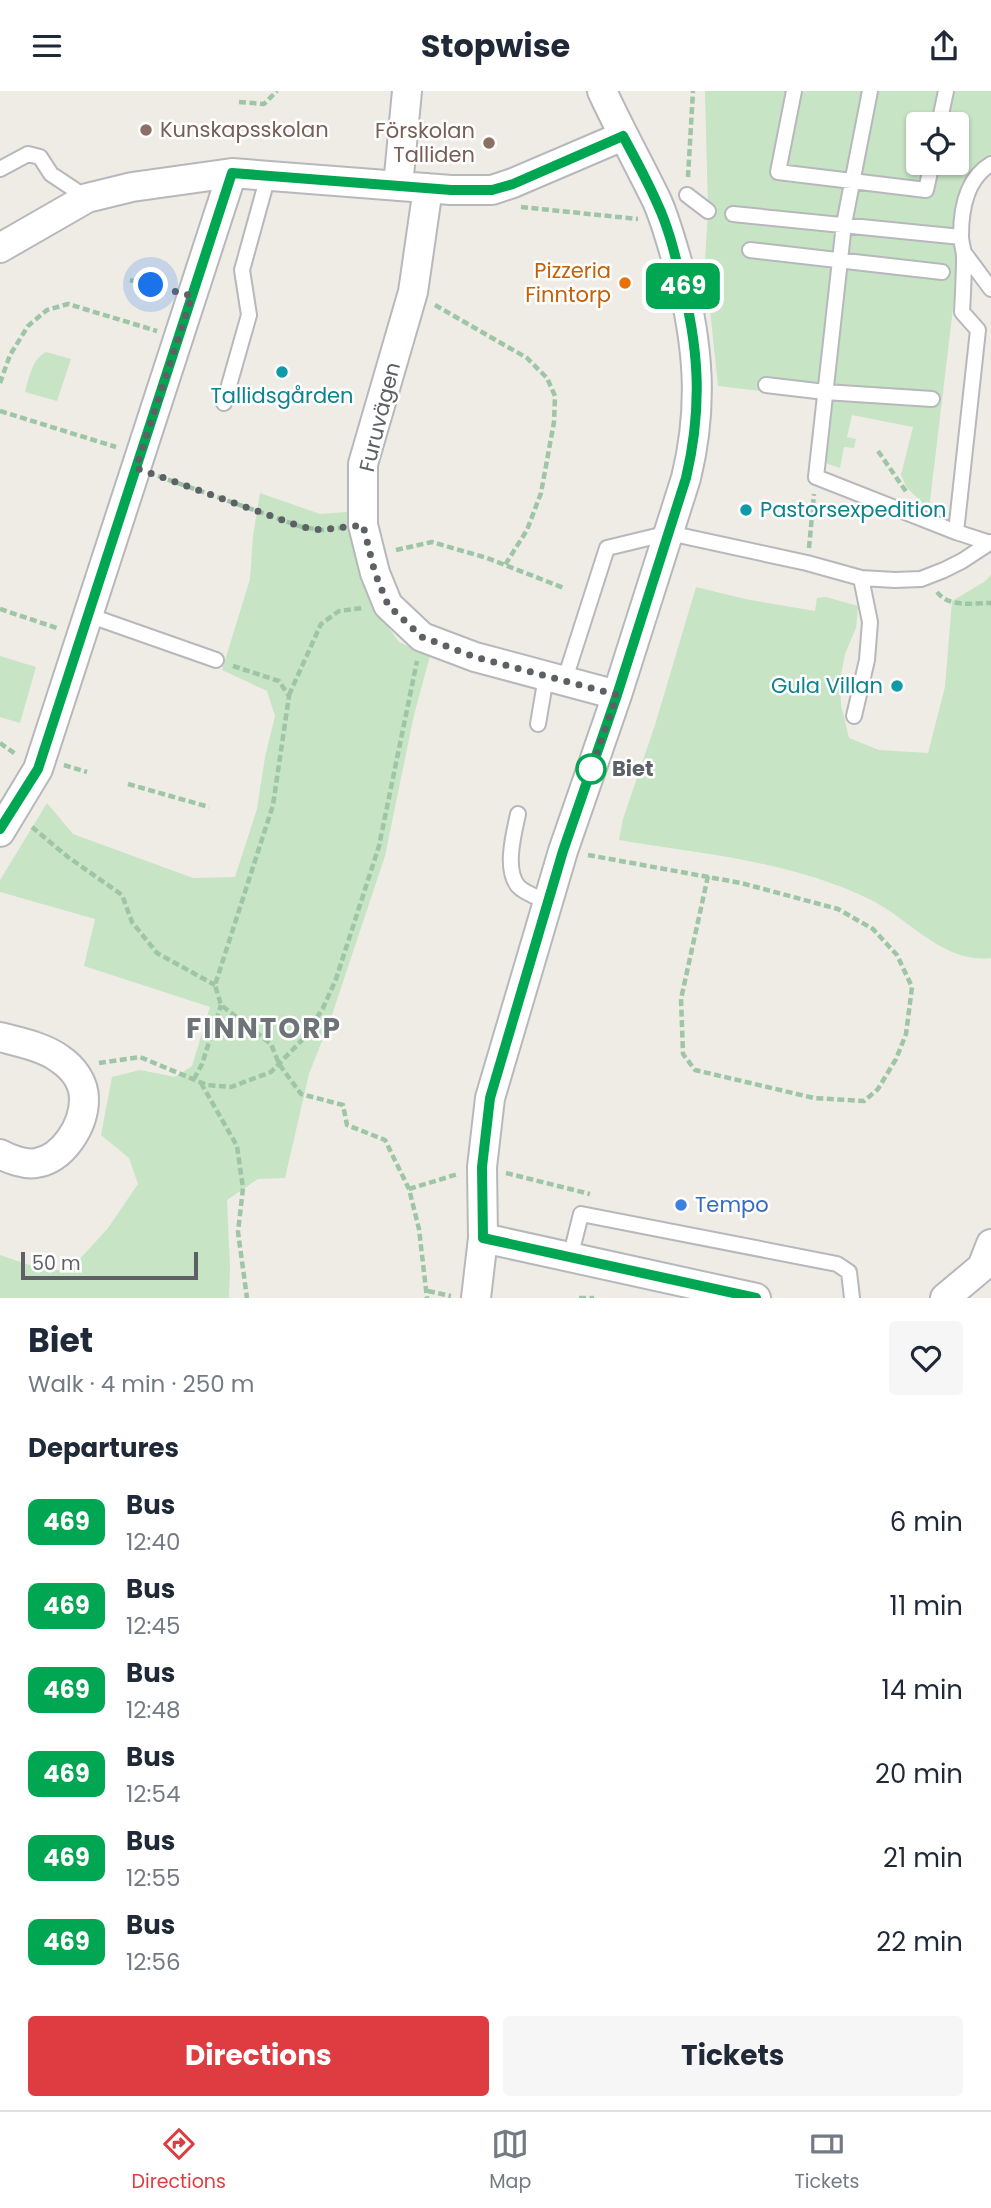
<!DOCTYPE html>
<html lang="en">
<head>
<meta charset="utf-8">
<style>
  :root { --surface:#fff; --page:#f6f6f7; --text:#1f2937; --muted:#747a83; --line:#e0e1e3; --accent:#de3c41 }
  body { margin:0; font-family:Poppins,sans-serif; background:var(--page); color:var(--text); height:100vh; display:flex; flex-direction:column; font-size:26px; white-space:nowrap }
  * { box-sizing:border-box; margin:0 }
  p { font-size:23px; color:var(--muted) }
  .icon { flex:none; width:38px; height:38px; fill:none; stroke:currentColor; stroke-width:2; stroke-linecap:round; stroke-linejoin:round }
  .map { position:relative; height:1207px; overflow:hidden }
  .drawer { display:flex; flex-direction:column; background:var(--surface); flex:1 }
  .drawer>* { flex:none }
  .badge { padding:0 14px; border-radius:10px; font-size:24px; line-height:46px }
  .controls { position:absolute; left:906px; top:21px; display:grid; gap:14px }
  .controls a { display:grid; place-items:center; width:63px; height:63px; border-radius:7px; background:var(--surface); box-shadow:0 2px 5px #0004; font-size:35px }
  .scale { position:absolute; left:21px; bottom:18px; width:177px; box-sizing:border-box; padding-left:7px; border:4px solid #5d6165; border-top:0; font-size:19px; line-height:24px; white-space:nowrap; color:#5d6165; -webkit-text-stroke:5px #fff; paint-order:stroke }
  .you { position:absolute; width:35px; height:35px; margin:-18px; border:5px solid #fff; border-radius:50%; background:#1a73e8; box-shadow:0 0 0 10px #1a73e833 }
  .map>.badge { position:absolute; translate:-50% -50%; box-shadow:0 0 0 4px #fff }
  h2 { padding:0 28px; font-size:26px; line-height:63px }
  .round { display:grid; place-items:center; flex:none; width:74px; height:74px; border-radius:7px; background:var(--page) }
  .headline { display:flex; align-items:center; justify-content:space-between; height:119px; padding:0 28px }
  h1 { font-size:33px; font-weight:700; line-height:52px }
  .primary-button { display:flex; gap:14px; margin-top:auto; padding:14px 28px }
  .primary-button a { flex:1; height:80px; border-radius:7px; background:var(--accent); color:#fff; font-size:28px; font-weight:700; line-height:80px; text-align:center }
  .primary-button a+a { background:var(--page); color:var(--text) }
  ul { padding:0; list-style:none }
  li { display:flex; align-items:center; gap:21px; height:84px; padding:0 28px }
  li div { flex:1 }
  li b { display:block; font-size:26px }
  li em { font-style:normal }
  li .badge { min-width:77px; font-weight:700; text-align:center }
  header { display:flex; justify-content:space-between; align-items:center; height:91px; padding:0 28px; background:var(--surface); font-size:32px; font-weight:700 }
  .tabs { display:flex; justify-content:space-around; align-items:center; height:98px; border-top:2px solid var(--line); background:var(--surface); font-size:19px; color:var(--muted) }
  .tabs a { display:grid; justify-items:center; gap:4px }
  .tabs .on { color:var(--accent) }
  .map>svg:first-child { display:block }
</style>
</head>
<body>
<header><svg class="icon" aria-label="menu" viewBox="0 0 24 24"><path d="M4 6h16M4 12h16M4 18h16"/></svg>Stopwise<svg class="icon" aria-label="share" viewBox="0 0 24 24"><path d="M12 15V3M7 8l5-5 5 5M5 13v7h14v-7"/></svg></header>
<div class="map">
<svg width="991" height="1207" viewBox="0 0 991 1207">
  <rect width="100%" height="100%" fill="#efece6"/>
  <path fill="#c7e4c4" fill-rule="evenodd" d="M705 0H991V66L974 78 961 93 955 127 958 176 929 418 907 397 901 384 913 336 852 324 847 346 856 348 854 357 844 356 840 377 823 371 829 308 718 295 705 171 708 120ZM919 33H957V72H919Z
    M46 261 71 268 57 310 25 301C29 287 32 268 46 261Z
    M260 402 320 423 347 421 359 472 373 515 399 551 430 565 414 624 385 765 331 927 309 983 285 1087 258 1088 227 1109 230 1176 229 1207H0V1164L26 1173 68 1181 108 1137 138 1093 129 1067 101 1044 112 986 140 979 175 986 192 975 210 916 84 875 95 828 0 801V789L47 712 73 743 193 787 235 786 257 718 265 666 275 625 267 600 222 579 250 488 253 445Z
    M991 484V867C943 873 909 827 869 808 791 770 703 763 619 749L623 728 655 634 696 496 745 508 815 520 817 507 826 506 858 515 856 537 845 563 840 589 841 614 849 647 879 659 928 662 945 596 952 510 984 491Z
    M0 565 36 576 20 632 0 626Z"/>
  <g fill="none" stroke-linecap="round" stroke-linejoin="round">
    <defs>
      <path id="lane" d="M794 0 778 81 926 99 932 72
        M870 0 844 133 816 386 956 441
        M939 33 946 0
        M0 78 28 63 40 66 51 83 87 107
        M687 104 708 120
        M733 123 961 146
        M750 159 942 181
        M965 163 991 198
        M766 294 825 301 932 308
        M224 312 249 224 242 179 268 85
        M990 452 956 441 978 239 962 221C963 203 964 184 964 166 964 159 961 152 961 145 961 118 967 87 991 73
        M88 524 216 569
        M564 591 607 457 669 442 807 472 861 487 895 489 921 488 944 479 962 470 991 451
        M854 625 867 569 870 531 861 487
        M538 633 546 586
        M518 723C514 742 504 778 518 795 524 802 539 807 548 811
        M570 1167 581 1123 837 1173 849 1181 852 1207"/>
      <path id="street" d="M398 95 407 0
        M428 97 413 201 363 373V434L375 482 388 514 422 546 475 566 617 604
        M0 157 87 107 132 96 232 82 451 99H492L513 92 623 45
        M0 741 38 678 232 82
        M0 946C19 951 44 956 60 968 73 977 84 991 84 1008 84 1035 63 1068 36 1072 25 1074 9 1068 0 1063
        M483 1147 756 1207
        M476 1207 483 1147 482 1076 490 1007 563 760 617 604 686 387C704 314 698 253 680 181 673 157 667 133 657 110 639 73 619 37 602 0
        M945 1207 982 1176 991 1153"/>
    </defs>
    <use href="#lane" stroke="#b6b8bb" stroke-width="18"/>
    <use href="#street" stroke="#b6b8bb" stroke-width="32"/>
    <path stroke="#9ec5a5" stroke-width="4.5" stroke-dasharray="7 3.5" stroke-linecap="butt" d="M239 11 264 13 277 0
      M688 86 693 0
      M521 116 638 128
      M130 189 170 200
      M435 214 527 267 547 287 555 305 554 331 541 402 527 439 505 474
      M0 292 10 264 28 235 47 219 68 213 157 240
      M0 320 116 356
      M878 360 907 402
      M158 385 302 436 321 439 340 437
      M809 457 814 403
      M396 459 432 451 487 467 564 497
      M937 501C949 517 973 512 991 512
      M0 518 57 537
      M233 575 279 590 289 605 273 714 215 894 221 914 271 953 279 973 301 1003 343 1014 347 1034 385 1049 409 1098 419 1138 427 1207
      M289 604 321 533 339 520 363 517
      M0 652 17 664
      M64 674 87 681
      M128 693 209 716
      M32 736 68 766 122 804 132 831 157 862 215 894
      M588 764 741 792 838 818 873 838 897 864 912 896 906 943 896 968 878 998 864 1010 814 1007 695 979 683 963 681 908 708 785
      M99 972 140 966 207 994 231 996 271 981 304 947 323 917 336 888 379 755 417 570
      M194 988 202 973 221 914
      M201 992 237 1055 243 1097 238 1141 247 1207
      M506 1082 590 1103
      M409 1098 458 1083
      M428 1200 451 1205
      M579 1207H594"/>
    <use href="#lane" stroke="#fff" stroke-width="14"/>
    <use href="#street" stroke="#fff" stroke-width="28"/>
  </g>
  <g fill="none" stroke-linecap="round" stroke-linejoin="round">
    <defs>
      <path id="line" d="M0 738 38 678 232 82 451 99H492L513 93 623 45C635 67 647 89 657 112 668 135 674 160 680 184 699 255 703 315 686 387L617 604 563 760 490 1007 482 1076 483 1147 756 1207"/>
    </defs>
    <use href="#line" stroke="#fff" stroke-width="16"/>
    <use href="#line" stroke="#00a651" stroke-width="10"/>
    <path stroke="#5d6165" stroke-width="7" stroke-dasharray="0 12.6" d="M151 194 192 205 136 377 302 436 321 439 363 434 375 482 388 514 422 546 475 566 617 604 590 682 591 678"/>
  </g>
  <g fill="#8d6e63" stroke="#fff" stroke-width="2.5">
    <circle cx="146" cy="39" r="7"/>
    <circle cx="489" cy="52" r="7"/>
  </g>
  <circle fill="#e8710a" stroke="#fff" stroke-width="2.5" cx="625" cy="192" r="7"/>
  <g fill="#0f9aa8" stroke="#fff" stroke-width="2.5">
    <circle cx="282" cy="281" r="7"/>
    <circle cx="746" cy="419" r="7"/>
    <circle cx="897" cy="595" r="7"/>
  </g>
  <circle fill="#fff" stroke="#00a651" stroke-width="3.5" cx="591" cy="678" r="14"/>
  <circle fill="#3f7fe0" stroke="#fff" stroke-width="2.5" cx="681" cy="1114" r="7"/>
  <g text-anchor="middle" stroke-width="5" stroke-linejoin="round" paint-order="stroke">
    <g font-size="21" fill="#785e54" stroke="#fff" text-anchor="start">
      <text x="160" y="46">Kunskapsskolan</text>
      <text x="475" y="47" text-anchor="end">Förskolan<tspan x="475" dy="24">Talliden</tspan></text>
    </g>
    <g font-size="21" fill="#c56008" stroke="#fff" text-anchor="end">
      <text x="611" y="187">Pizzeria<tspan x="611" dy="24">Finntorp</tspan></text>
    </g>
    <g font-size="21" fill="#0d838f" stroke="#fff">
      <text x="282" y="312">Tallidsgården</text>
      <text x="760" y="426" text-anchor="start">Pastorsexpedition</text>
      <text x="883" y="602" text-anchor="end">Gula Villan</text>
    </g>
    <g font-size="21" fill="#5d6165" stroke="#fff">
      <text transform="translate(380 326) rotate(-76)" y="7">Furuvägen</text>
    </g>
    <g font-size="21" font-weight="bold" fill="#5d6165" stroke="#fff" text-anchor="start">
      <text x="612" y="685">Biet</text>
    </g>
    <g font-size="21" fill="#366cbe" stroke="#fff" text-anchor="start">
      <text x="695" y="1121">Tempo</text>
    </g>
    <g font-size="28" font-weight="bold" letter-spacing="2" fill="#6e7377" stroke="#fff">
      <text x="264" y="947">FINNTORP</text>
    </g>
  </g>
</svg>
<div class="controls">
<a><svg class="icon" aria-label="locate" viewBox="0 0 24 24"><circle cx="12" cy="12" r="6"/><path d="M12 2v4M12 18v4M2 12h4M18 12h4"/></svg></a>
</div>
<div class="scale">50 m</div>
<div class="you" style="left:151px;top:194px"></div>
<b class="badge" style="left:683px;top:195px;background:#00a651;color:#fff">469</b>
</div>
<section class="drawer">
<div class="headline"><div><h1>Biet</h1><p>Walk · 4 min · 250 m</p></div><a class="round"><svg class="icon" aria-label="heart" viewBox="0 0 24 24"><path d="M12 20l-8-8c-3-5 5-10 8-4 3-6 11-1 8 4z"/></svg></a></div>
<h2>Departures</h2>
<ul>
<li><span class="badge" style="background:#00a651;color:#fff">469</span><div><b>Bus</b><p>12:40</p></div><em>6 min</em></li>
<li><span class="badge" style="background:#00a651;color:#fff">469</span><div><b>Bus</b><p>12:45</p></div><em>11 min</em></li>
<li><span class="badge" style="background:#00a651;color:#fff">469</span><div><b>Bus</b><p>12:48</p></div><em>14 min</em></li>
<li><span class="badge" style="background:#00a651;color:#fff">469</span><div><b>Bus</b><p>12:54</p></div><em>20 min</em></li>
<li><span class="badge" style="background:#00a651;color:#fff">469</span><div><b>Bus</b><p>12:55</p></div><em>21 min</em></li>
<li><span class="badge" style="background:#00a651;color:#fff">469</span><div><b>Bus</b><p>12:56</p></div><em>22 min</em></li>
</ul>
<div class="primary-button"><a>Directions</a><a>Tickets</a></div>
</section>
<nav class="tabs">
<a class="on"><svg class="icon" aria-label="directions" viewBox="0 0 24 24"><path d="M12 3l9 9-9 9-9-9zM9 14v-3h6M13 9l2 2-2 2"/></svg>Directions</a>
<a><svg class="icon" aria-label="map" viewBox="0 0 24 24"><path d="M3 6l6-2 6 2 6-2v14l-6 2-6-2-6 2zM9 4v14M15 6v14"/></svg>Map</a>
<a><svg class="icon" aria-label="tickets" viewBox="0 0 24 24"><path d="M3 7h18v10H3zM15 7v10"/></svg>Tickets</a>
</nav>
</body>
</html>
